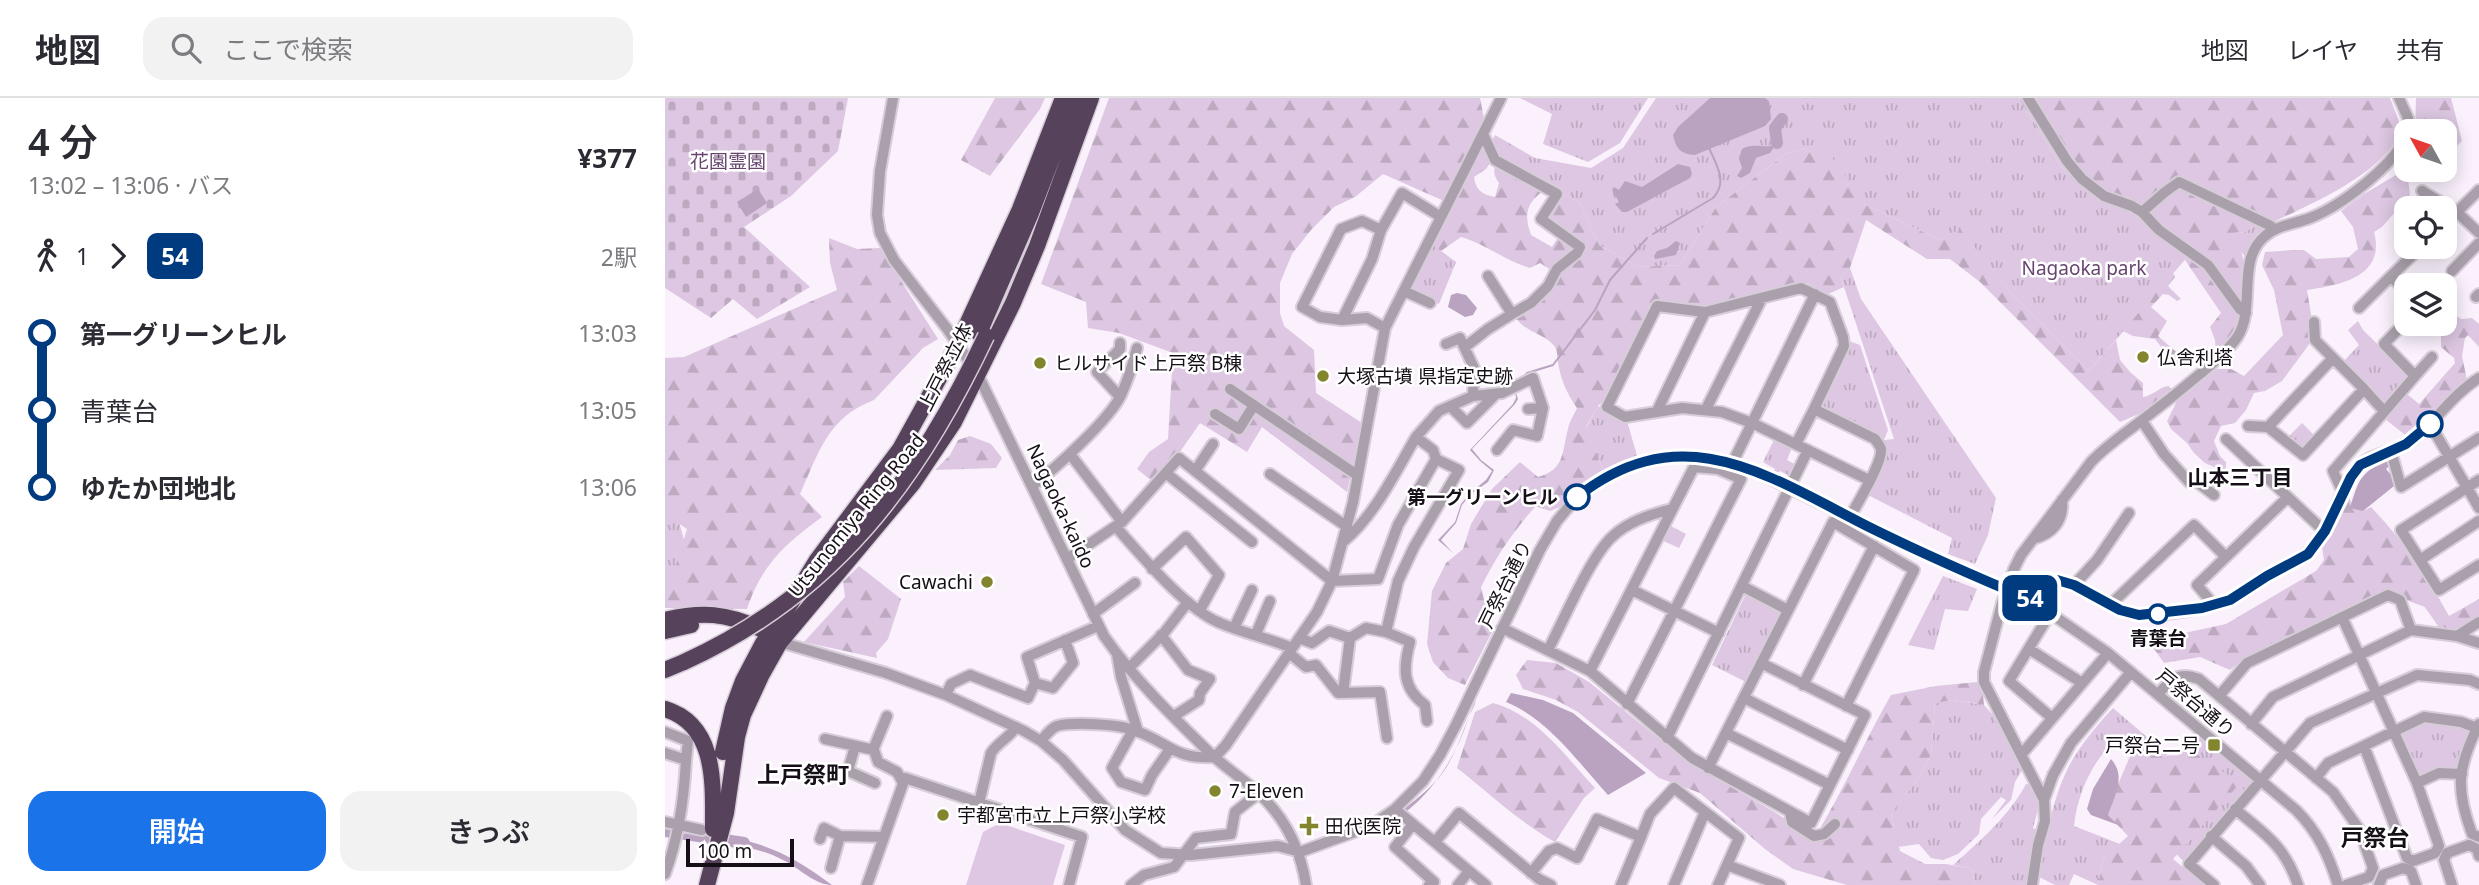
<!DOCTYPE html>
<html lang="ja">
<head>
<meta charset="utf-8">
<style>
  :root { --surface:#fff; --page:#f2f2f3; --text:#2b2b33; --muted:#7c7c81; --line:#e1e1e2; --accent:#1a73e8 }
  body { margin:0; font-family:"Noto Sans","Noto Sans JP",sans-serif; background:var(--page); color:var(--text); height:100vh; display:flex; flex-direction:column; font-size:26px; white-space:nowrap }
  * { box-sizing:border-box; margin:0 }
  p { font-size:23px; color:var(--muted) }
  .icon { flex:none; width:38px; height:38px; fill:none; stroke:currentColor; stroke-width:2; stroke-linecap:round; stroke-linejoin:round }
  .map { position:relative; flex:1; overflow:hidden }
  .sheet { display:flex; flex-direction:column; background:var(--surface); width:665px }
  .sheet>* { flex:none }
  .badge { padding:0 14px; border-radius:10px; font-size:24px; line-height:46px }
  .needle { width:46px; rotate:310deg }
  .controls { position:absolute; left:1729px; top:21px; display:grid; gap:14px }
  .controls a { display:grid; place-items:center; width:63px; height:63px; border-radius:14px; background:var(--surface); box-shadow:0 4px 18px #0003; font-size:35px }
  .scale { position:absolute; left:21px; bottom:18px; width:108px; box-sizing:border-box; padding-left:7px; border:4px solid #160f18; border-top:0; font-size:19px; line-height:24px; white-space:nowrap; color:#160f18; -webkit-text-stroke:5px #fff; paint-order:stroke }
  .map>.badge { position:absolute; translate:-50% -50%; box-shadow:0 0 0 4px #fff }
  .legs { display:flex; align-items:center; gap:10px; height:77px; padding:0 28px; font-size:23px }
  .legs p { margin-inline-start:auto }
  .headline { display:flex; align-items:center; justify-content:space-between; height:119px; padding:0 28px }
  h1 { font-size:38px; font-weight:600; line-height:52px }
  .primary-button { display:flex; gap:14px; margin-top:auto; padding:14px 28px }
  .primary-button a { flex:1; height:80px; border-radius:21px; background:var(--accent); color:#fff; font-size:28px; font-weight:600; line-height:80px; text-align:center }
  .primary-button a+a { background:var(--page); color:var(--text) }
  ul { padding:0 28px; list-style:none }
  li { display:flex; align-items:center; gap:24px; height:77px; font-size:26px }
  li i { display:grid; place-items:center; width:10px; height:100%; margin:0 9px; background:currentColor }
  li i::after { content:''; width:18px; height:18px; margin:-9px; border:5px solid; border-radius:50%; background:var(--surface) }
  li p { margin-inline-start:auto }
  li:first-child i { background:linear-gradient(#0000 50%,currentColor 0) }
  li:last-child i { background:linear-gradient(currentColor 50%,#0000 0) }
  header { display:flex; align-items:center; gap:42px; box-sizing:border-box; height:98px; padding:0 35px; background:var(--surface); border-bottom:2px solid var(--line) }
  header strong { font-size:33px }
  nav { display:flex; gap:38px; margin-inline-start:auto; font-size:24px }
  .search { width:490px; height:63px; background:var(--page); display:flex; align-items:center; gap:18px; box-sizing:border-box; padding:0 24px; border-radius:21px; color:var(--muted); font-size:26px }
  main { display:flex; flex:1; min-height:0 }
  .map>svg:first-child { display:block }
</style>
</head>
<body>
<header>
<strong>地図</strong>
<div class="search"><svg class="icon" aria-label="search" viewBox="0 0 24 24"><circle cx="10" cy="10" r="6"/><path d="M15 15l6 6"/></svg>ここで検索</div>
<nav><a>地図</a><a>レイヤ</a><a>共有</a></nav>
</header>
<main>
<section class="sheet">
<div class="headline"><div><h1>4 分</h1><p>13:02 – 13:06 · バス</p></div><b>¥377</b></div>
<div class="legs"><svg class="icon" aria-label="walk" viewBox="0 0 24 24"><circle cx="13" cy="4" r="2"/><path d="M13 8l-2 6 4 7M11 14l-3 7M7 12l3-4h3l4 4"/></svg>1<svg class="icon" aria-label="forward" viewBox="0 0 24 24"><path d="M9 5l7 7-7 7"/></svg><b class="badge" style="background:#003b80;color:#fff">54</b><p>2駅</p></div>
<ul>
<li><i style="color:#003b80"></i><b>第一グリーンヒル</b><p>13:03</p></li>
<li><i style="color:#003b80"></i><span>青葉台</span><p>13:05</p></li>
<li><i style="color:#003b80"></i><b>ゆたか団地北</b><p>13:06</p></li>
</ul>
<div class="primary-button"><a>開始</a><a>きっぷ</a></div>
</section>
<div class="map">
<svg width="1814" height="787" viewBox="0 0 1814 787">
  <defs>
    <pattern id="grass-tufts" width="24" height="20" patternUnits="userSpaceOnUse" patternTransform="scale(1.75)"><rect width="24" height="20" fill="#ddc7e2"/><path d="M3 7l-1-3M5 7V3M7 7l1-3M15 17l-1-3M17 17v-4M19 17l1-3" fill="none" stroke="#bdaac1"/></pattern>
    <pattern id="forest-firs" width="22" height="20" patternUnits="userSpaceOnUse" patternTransform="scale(1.75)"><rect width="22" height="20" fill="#ddc7e2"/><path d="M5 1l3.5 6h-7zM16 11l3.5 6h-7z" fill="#bdaac1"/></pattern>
    <pattern id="cemetery-stones" width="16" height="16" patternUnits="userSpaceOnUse" patternTransform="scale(1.75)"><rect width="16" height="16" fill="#ddc7e2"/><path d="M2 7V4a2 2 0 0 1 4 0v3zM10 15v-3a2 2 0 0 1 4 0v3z" fill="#bdaac1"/></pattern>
  </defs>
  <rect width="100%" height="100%" fill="#faf1fc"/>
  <path fill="url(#grass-tufts)" d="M855 0H983L955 45 923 64 878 46 887 16Z
    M991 0H1354L1397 70 1423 94 1468 116 1495 140 1524 157 1424 273 1345 194 1295 132 1275 142 1201 107 1155 48 1122 55 1051 109 1015 167 973 169 934 147 914 104 833 62 825 46 830 37 870 60 926 70 958 50Z
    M1589 127H1599V131C1587 138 1583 147 1581 159L1571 149 1568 135 1581 134Z
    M767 146 791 164 774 206 747 192 746 189Z
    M1185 170 1196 201 1331 400 1323 437 1310 466 1283 456 1287 440 1203 397 1223 351 1219 343 1151 309 1184 243 1195 247 1223 332 1219 342 1229 341 1176 180Z
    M1693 223 1698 232 1743 276V280L1724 303H1719L1679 263 1694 247 1683 232Z
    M933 308 962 323 973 361 939 374 921 330Z
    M1637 325 1651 339 1641 349H1635L1622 340Z
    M1109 342 1128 347 1122 362 1137 370 1127 379 1115 373 1113 375 1109 373 1110 371 1098 364Z
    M0 371 28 476 0 481Z
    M1004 427 1021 436 1014 450 996 442Z
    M1278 478 1312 491 1303 513 1280 511 1269 552 1243 547Z
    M1086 495 1118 515 1083 585 1047 567 1080 498Z
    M1288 602 1319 607 1335 625 1359 669 1350 684 1346 702 1327 721 1341 702 1336 699 1316 721 1314 736 1293 756 1278 762 1266 760 1254 746 1233 749 1226 715 1250 685 1266 657 1270 605Z
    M1448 610 1503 657 1465 658 1450 643C1426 664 1412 698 1409 728L1455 746 1438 761 1433 787 1409 776 1404 787H1390L1374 779C1381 738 1389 688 1413 653 1423 638 1436 623 1448 610Z
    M1762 622 1797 628 1805 631 1807 636 1795 674 1754 679 1737 638 1738 633Z
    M1532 635 1588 682 1520 765 1468 710Z
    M1361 686 1368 687 1377 708H1374L1368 730 1374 733 1364 787H1310L1307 771 1288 767C1315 743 1344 718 1361 686Z"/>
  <path fill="url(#forest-firs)" d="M330 0H380L375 11 325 78 296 62Z
    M444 0H815L827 62 821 71 809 79C811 92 816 96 830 99L834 85C828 77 828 72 832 63L882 90C862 104 858 114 866 137L887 149 897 133 880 120 895 94 914 104 934 147 973 169 1015 167 1051 109 1122 55 1158 47 1201 107 1275 142 1295 131 1345 194 1424 273 1451 242 1455 262 1465 274 1478 285V299C1488 298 1495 288 1504 288L1506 291 1476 315 1455 324 1315 184 1285 161H1262L1201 122 1185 170 1176 180 1179 189 1163 196 1142 185 1037 209 989 206 939 302 933 308 921 329 938 372 915 387 895 409 885 413 871 408C848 433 831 459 816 489L822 515 829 530 800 587 783 580 768 564 762 546 767 493 781 465 798 451 806 426 827 391 855 364 873 379C900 372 897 353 903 331 904 324 909 317 912 310 902 296 896 282 893 265 892 259 893 254 890 249 880 235 861 235 851 220 876 205 882 204 892 176L875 165 865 170C840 163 821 146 796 139L776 153 767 146 779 103 718 76 690 99 669 109 646 132 627 156 615 185V215L619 228 649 252 651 295 697 325 682 394 597 329 582 354 535 325 492 387 472 371 484 354 503 341 508 255 454 235 423 230 421 204 376 186Z
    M1354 0H1725L1737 31C1719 77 1643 107 1600 128L1589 127 1581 134 1568 135C1570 145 1577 152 1578 161 1584 190 1576 235 1551 254L1550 242 1545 229 1556 215 1520 162 1523 157 1495 140 1468 116 1423 94 1397 70Z
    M1751 0H1786L1797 43 1789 51 1780 53V33H1750Z
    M1741 71 1754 72 1743 80 1745 97 1717 129 1709 134C1721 179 1675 187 1642 192L1649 235 1643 248 1617 283 1600 293 1589 295 1581 312 1570 325 1556 328 1549 343 1555 358 1561 364V370L1556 372 1540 365 1529 355 1522 345 1506 331 1502 323 1512 303 1552 271H1566L1579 278 1618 237 1609 192 1597 167 1600 154 1630 152H1639L1651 161 1684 159 1693 151 1688 129 1676 113 1699 96Z
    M164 140 192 151 215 150 273 241 258 250 209 302C163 319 154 354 135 396L157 419C120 446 97 466 82 511L0 510V470L11 467 22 431 0 416V260L19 259 172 192 165 165Z
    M1508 175 1510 179 1503 188 1516 201 1512 203 1504 197 1498 196 1486 209 1502 223 1493 238 1517 259 1520 264 1514 269H1507L1504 259 1490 241 1468 238 1458 233Z
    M1785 213 1796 221 1807 220 1814 226V249L1803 237 1800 240 1797 258 1802 282 1744 340 1720 321 1742 296 1754 306 1790 265 1789 260 1776 249V239L1769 230 1773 226H1780V218Z
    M305 338 326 346 337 360 331 370 270 372 285 357 293 342Z
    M1683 397 1687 406 1698 413 1706 409C1737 441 1762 478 1784 518L1814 501V518L1792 532 1775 531 1760 509 1722 495 1580 560 1565 572 1535 559 1499 565 1487 548 1510 537 1561 526 1651 473 1659 462 1657 449Z
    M194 468 236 501 223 541 211 555 212 560 139 544 180 499 178 484Z
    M862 562 891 565 924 584 1024 665 1108 713 1149 740C1178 694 1199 644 1226 597L1271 588 1312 584 1318 597 1319 607 1288 602 1270 605 1266 657 1250 685 1226 716 1235 753 1260 766H1281L1307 771 1310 787H1182L1128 771 1100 751 1035 695 994 680 913 614 891 602 858 591 851 577Z
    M828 605C872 617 900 658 930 690L919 700 890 744C854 724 824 695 792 670L810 614Z
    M1533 657 1575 685 1508 761 1540 787H1433L1438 761 1463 738 1441 715 1465 658Z"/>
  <path fill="url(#cemetery-stones)" d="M0 0H183L173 53 126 98 79 129 145 189 92 221 68 201 46 220 0 190Z"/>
  <path fill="#ddc7e2" d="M335 725 400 747 388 787H301L318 734Z"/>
  <path fill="#baa3c0" d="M1045 0H1100L1104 3 1106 21 1100 28 1030 57C1016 56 1011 51 1008 37L1013 29Z
    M1112 45 1105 55 1091 60 1085 75 1076 80 1072 78 1077 70 1074 60 1077 51C1089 43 1102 53 1112 45Z
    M1013 66 1025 69 1027 76 1025 80 962 114H957L950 106 954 104 947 92 949 89 954 92 960 83 977 89Z
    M93 91 102 105 81 119 72 104Z
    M1011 143 1015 145 1011 157 990 161 989 158 992 153 1002 150Z
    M792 195 801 197 812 210 808 217 800 219 783 209 786 197Z
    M850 292 853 301 850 306 807 351 816 362 829 372 823 384 806 396 797 407 791 425 776 442 788 455 773 442 790 424 796 406 805 395 821 382 827 373 815 363 805 352 848 306 851 300Z
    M1725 361 1727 365 1721 371 1729 380 1731 386 1729 388 1698 413 1685 410C1694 380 1696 374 1725 361Z
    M846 595 878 602 908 615 981 675 943 697C913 664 883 621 841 604Z
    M811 602C810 608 805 615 803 621 789 666 757 711 714 730 732 715 753 702 769 685 791 663 798 629 811 602Z
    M1446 661C1462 678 1449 699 1443 717L1453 727 1426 717 1422 711 1428 691Z
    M66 740C106 746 135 763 167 787 150 787 134 770 118 762 101 753 83 749 64 746Z"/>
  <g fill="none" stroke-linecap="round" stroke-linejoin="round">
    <path stroke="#baa3c0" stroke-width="2" d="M988 136 1048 100C1063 84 1052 68 1044 50
      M859 279 862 275 888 267 930 212 945 182 982 140"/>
    <path stroke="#baa3c0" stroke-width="12" d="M1112 45 1110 30 1117 21
      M0 733 79 745"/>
    <defs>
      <path id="minor" d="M228 0 215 73 212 117 215 135 229 162 283 232 313 277 439 538C469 581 509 620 547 657 560 669 575 679 589 691 619 717 635 748 641 787
        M1363 0 1402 63 1417 81 1439 98 1467 108 1477 114 1494 132 1543 167 1575 211 1581 215
        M1734 0 1743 20 1742 33
        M818 36 830 62 892 96 876 121 915 149 912 155 892 171 883 188 866 205 847 216 823 178
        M1757 93 1792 114 1814 135
        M1477 114 1500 94 1514 84 1604 127 1609 131
        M1780 126 1814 92
        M1787 173 1814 145
        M739 193 765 205
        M1741 194 1726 178 1756 149
        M1811 199 1814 196
        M1694 210 1726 178
        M677 222 707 161 716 132
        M1649 224 1650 242 1668 260
        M720 230 702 220 677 222 655 219 637 209 676 131 697 123 716 132 737 95 776 119
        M455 245V251L432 274 455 299
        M781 246 795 240 809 270 808 298
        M800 249 823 231 847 216
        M1750 278 1767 259
        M565 291 692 377
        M1699 291 1718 312
        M785 308 802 325 831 296
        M863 311 878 310
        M1041 311 1097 200
        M992 313 1040 214
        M550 316 574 331 589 307
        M1477 323 1499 356 1524 384H1532L1549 397
        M1765 326 1814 410
        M1583 328 1603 329 1638 357 1699 291 1668 260 1603 329
        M751 339 774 313 808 298 837 295 868 280 878 310 872 338 848 332 832 352
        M1561 341 1659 433
        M1131 346 1149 311
        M1726 353 1736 389 1814 340
        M405 356 457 424
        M1068 364 1150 196
        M530 373 548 346
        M502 376 587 444
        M605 376 681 428
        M1814 382 1736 432 1774 492 1814 467
        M367 388C390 371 445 321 456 297 463 282 468 266 472 250
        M1678 395 1668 373 1750 278 1719 246 1741 223
        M1185 419C1192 406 1218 364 1216 351 1215 348 1212 344 1210 341L1149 311 1179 248 1178 239 1165 204 1136 190 1040 214 992 208 942 309 960 319 1017 310 1057 314 1087 325 1204 382
        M451 429C476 457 520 511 555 525 578 535 603 540 627 550
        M1368 441C1388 436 1399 422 1397 402
        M402 461 457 424 514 360 667 483 713 481 733 427 771 361 768 352 751 339C730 375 710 417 678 444
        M1755 462 1814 423
        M487 471 521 439 554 477 535 512
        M1349 471 1356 457 1426 364C1441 348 1459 336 1476 323 1496 308 1516 292 1535 276 1548 265 1563 253 1573 238 1591 208 1571 162 1600 138 1612 127 1630 126 1645 120 1676 108 1727 69 1741 39
        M1409 487 1432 462 1464 415
        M1077 488 1123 512
        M967 492 1054 535
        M1364 501C1399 458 1429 508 1467 516 1488 520 1547 511 1567 501 1578 496 1587 487 1598 480 1624 464 1643 462 1660 433 1670 414 1679 381 1695 367 1709 354 1732 354 1748 342 1771 323 1788 296 1814 280
        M1337 505 1319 574V584L1379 702
        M1445 507 1529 427 1561 459
        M1549 507 1532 487 1623 399
        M1386 514 1344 583 1387 620
        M428 516 470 485
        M1677 519 1752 685 1774 748 1770 755 1748 763 1742 760 1699 648
        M569 530 587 492
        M837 530 925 573 1027 660 1146 725 1200 617 1096 565
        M721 534 745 544C738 570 737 590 760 607L762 623
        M591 536 605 503
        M496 537 523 572 545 581 535 595 534 602 509 618
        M1792 538 1814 524
        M634 540 647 545 664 533 685 540 701 530 721 534 733 483 749 449 794 372 771 361
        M115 544 221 575 281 597 359 633 376 643 398 662 460 732 496 755 526 757 613 748 635 754 706 728 730 711 758 683 775 657 791 627 875 452 892 423 912 399 940 380 970 366 1008 358 1038 359 1083 370 1272 462 1369 504 1443 555 1631 712C1653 734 1664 758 1673 787
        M1364 551 1417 585
        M883 552C898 524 926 457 948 438 964 423 986 416 1007 411
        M624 555 641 569 651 567 673 595 715 594 722 640
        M452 556 456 579 473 634
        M464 570 499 535 523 504
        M925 573 1029 369 1053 371 1076 381 962 606
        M370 585 388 590 408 565 400 542
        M1138 587 1209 448
        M678 595 685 540
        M1493 596C1507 581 1513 573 1534 581L1668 694 1694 731 1708 770 1704 779 1681 787
        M281 597 286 586 305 577 363 600 370 585 362 559 433 528
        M1554 598 1582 565 1723 497 1735 502 1746 532
        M1079 600 1183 652
        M1586 626 1608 599 1746 532 1792 538 1814 545
        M1814 626C1793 668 1790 689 1806 733L1807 736 1814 739
        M468 632 447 670 456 684 480 692 487 677 505 651
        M0 634 23 643 21 662
        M1061 635 1165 687
        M1002 640 1143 352
        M160 641 209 652 213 664 232 674 238 685
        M376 643C380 638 386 630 392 628 408 624 453 626 468 632 503 643 508 662 550 659L561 647 652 514 667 483 688 404 720 230 836 0
        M190 648 183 673 210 685
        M208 652 222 618
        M0 655 21 662C19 701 14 739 0 776
        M1356 657 1443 555
        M1043 670 1168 424 1249 472 1181 608
        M1651 680 1663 665 1759 619 1796 624 1812 630
        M1752 685 1774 675 1797 676
        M314 705 326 655C333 644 345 639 351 629
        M730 711 821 787
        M1570 711C1601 737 1619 747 1633 787
        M1125 714 1127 724 1149 738 1159 736 1170 726
        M0 724 37 732
        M748 726 730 749 769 784 764 787
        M1546 738 1581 768 1595 787
        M976 739 985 716 1009 690 1074 740 1062 767
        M155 741 159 730 175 738 219 739
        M770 744 794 715 874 781 886 787
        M166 770 175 738
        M866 775 884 753 892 750 912 760 932 721 976 739 956 787
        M202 787 240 680 417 739 404 787
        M466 787 479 777 509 769 531 740 566 736 570 714 594 695
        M793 787 804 773
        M1009 787 1040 714
        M1053 787 1062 767 1115 787
        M1367 787 1373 747 1380 723 1379 702 1388 677 1406 645 1466 574
        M1549 787 1524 766 1645 625 1752 577 1805 582 1814 586
        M1714 787 1718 777 1738 770 1746 773 1751 787
        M1787 787 1779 762 1782 755 1804 747 1812 751 1814 758"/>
      <path id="highway" d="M314 235 366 115 410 0
        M0 522C37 513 61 515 96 531
        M0 533 26 527
        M0 572 19 564
        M0 611C52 627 48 686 48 731
        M58 654 68 610 78 583 98 545 124 508 152 462 235 351 293 246 355 111 398 0
        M42 787 61 715 72 639 78 617 97 576 115 544 248 385 289 324 348 205 372 148 426 0"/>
    </defs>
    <use href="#minor" stroke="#d6cdd8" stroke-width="14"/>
    <use href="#highway" stroke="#d6cdd8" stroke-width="19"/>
    <use href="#minor" stroke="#aaa0ac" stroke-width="10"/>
    <use href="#highway" stroke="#56425b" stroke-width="16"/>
    <defs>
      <path id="minor-bridge" d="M1337 505 1349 471"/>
      <path id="highway-bridge" d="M19 564C169 496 252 384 321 238"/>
    </defs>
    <use href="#minor-bridge" stroke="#d6cdd8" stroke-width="14" stroke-linecap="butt"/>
    <use href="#highway-bridge" stroke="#d6cdd8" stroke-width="19" stroke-linecap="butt"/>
    <use href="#minor-bridge" stroke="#aaa0ac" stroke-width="10"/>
    <use href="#highway-bridge" stroke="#56425b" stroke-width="16"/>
  </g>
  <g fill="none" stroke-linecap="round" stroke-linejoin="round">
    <defs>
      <path id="line-1" d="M912 399C1019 315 1106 380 1208 431 1259 456 1311 479 1364 501L1377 487 1392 482 1409 487 1455 512 1474 517 1537 510 1565 502 1602 478 1643 456 1660 433 1686 379 1695 367 1741 346 1765 326"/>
    </defs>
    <use href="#line-1" stroke="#fff" stroke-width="16"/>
    <use href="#line-1" stroke="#003b80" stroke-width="10"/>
  </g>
  <g fill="#82842e" stroke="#fff" stroke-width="2.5">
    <circle cx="1478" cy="259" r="7"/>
    <circle cx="375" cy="265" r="7"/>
    <circle cx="658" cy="278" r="7"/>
    <circle cx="322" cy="484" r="7"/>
    <rect x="1542" y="640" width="14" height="14" rx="3.5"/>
    <circle cx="550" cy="693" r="7"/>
    <circle cx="278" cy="717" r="7"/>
    <path d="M640.5 717.5h7v7h7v7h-7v7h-7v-7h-7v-7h7z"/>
  </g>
  <g fill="#fff" stroke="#003b80" stroke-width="3.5">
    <circle cx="1765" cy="326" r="12"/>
    <circle cx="912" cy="399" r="12"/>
    <circle cx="1493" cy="516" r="9"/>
  </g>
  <g text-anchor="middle" stroke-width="5" stroke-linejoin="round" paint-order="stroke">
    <g font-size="19" fill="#67456f" stroke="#fff">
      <text x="63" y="70">花園霊園</text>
      <text x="1419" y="177">Nagaoka park</text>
    </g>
    <g font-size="19" fill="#160f18" stroke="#fff" text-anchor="start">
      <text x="1492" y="266">仏舎利塔</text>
      <text x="389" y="272">ヒルサイド上戸祭 B棟</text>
      <text x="672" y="285">大塚古墳 県指定史跡</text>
      <text x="308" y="491" text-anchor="end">Cawachi</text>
      <text x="1535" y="654" text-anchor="end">戸祭台二号</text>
      <text x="564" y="700">7-Eleven</text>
      <text x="292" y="724">宇都宮市立上戸祭小学校</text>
      <text x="660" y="735">田代医院</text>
    </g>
    <g font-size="19" fill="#160f18" stroke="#fff">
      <text transform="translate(280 269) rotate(-63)" y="7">上戸祭立体</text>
      <text transform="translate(396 408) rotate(65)" y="7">Nagaoka-kaido</text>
      <text transform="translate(191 417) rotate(-51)" y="7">Utsunomiya Ring Road</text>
      <text transform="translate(840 486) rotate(-64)" y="7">戸祭台通り</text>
      <text transform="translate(1531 605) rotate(40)" y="7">戸祭台通り</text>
    </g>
    <g font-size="19" font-weight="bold" fill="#160f18" stroke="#fff" text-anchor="end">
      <text x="893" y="406">第一グリーンヒル</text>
      <text x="1493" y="547" text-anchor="middle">青葉台</text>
    </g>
    <g font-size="21" font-weight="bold" fill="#160f18" stroke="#fff">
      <text x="1575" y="387">山本三丁目</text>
    </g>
    <g font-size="23" font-weight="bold" fill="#160f18" stroke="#fff">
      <text x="138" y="685">上戸祭町</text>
      <text x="1710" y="748">戸祭台</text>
    </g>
  </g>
</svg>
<div class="controls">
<a><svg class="needle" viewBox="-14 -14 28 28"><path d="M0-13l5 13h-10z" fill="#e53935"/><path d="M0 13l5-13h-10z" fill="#7c7c81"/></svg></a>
<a><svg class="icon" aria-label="locate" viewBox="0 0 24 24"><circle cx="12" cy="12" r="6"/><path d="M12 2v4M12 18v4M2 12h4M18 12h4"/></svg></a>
<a><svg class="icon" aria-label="layers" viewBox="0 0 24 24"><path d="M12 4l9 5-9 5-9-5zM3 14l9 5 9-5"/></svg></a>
</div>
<div class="scale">100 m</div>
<b class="badge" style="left:1365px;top:500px;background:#003b80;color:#fff">54</b>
</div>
</main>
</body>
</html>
